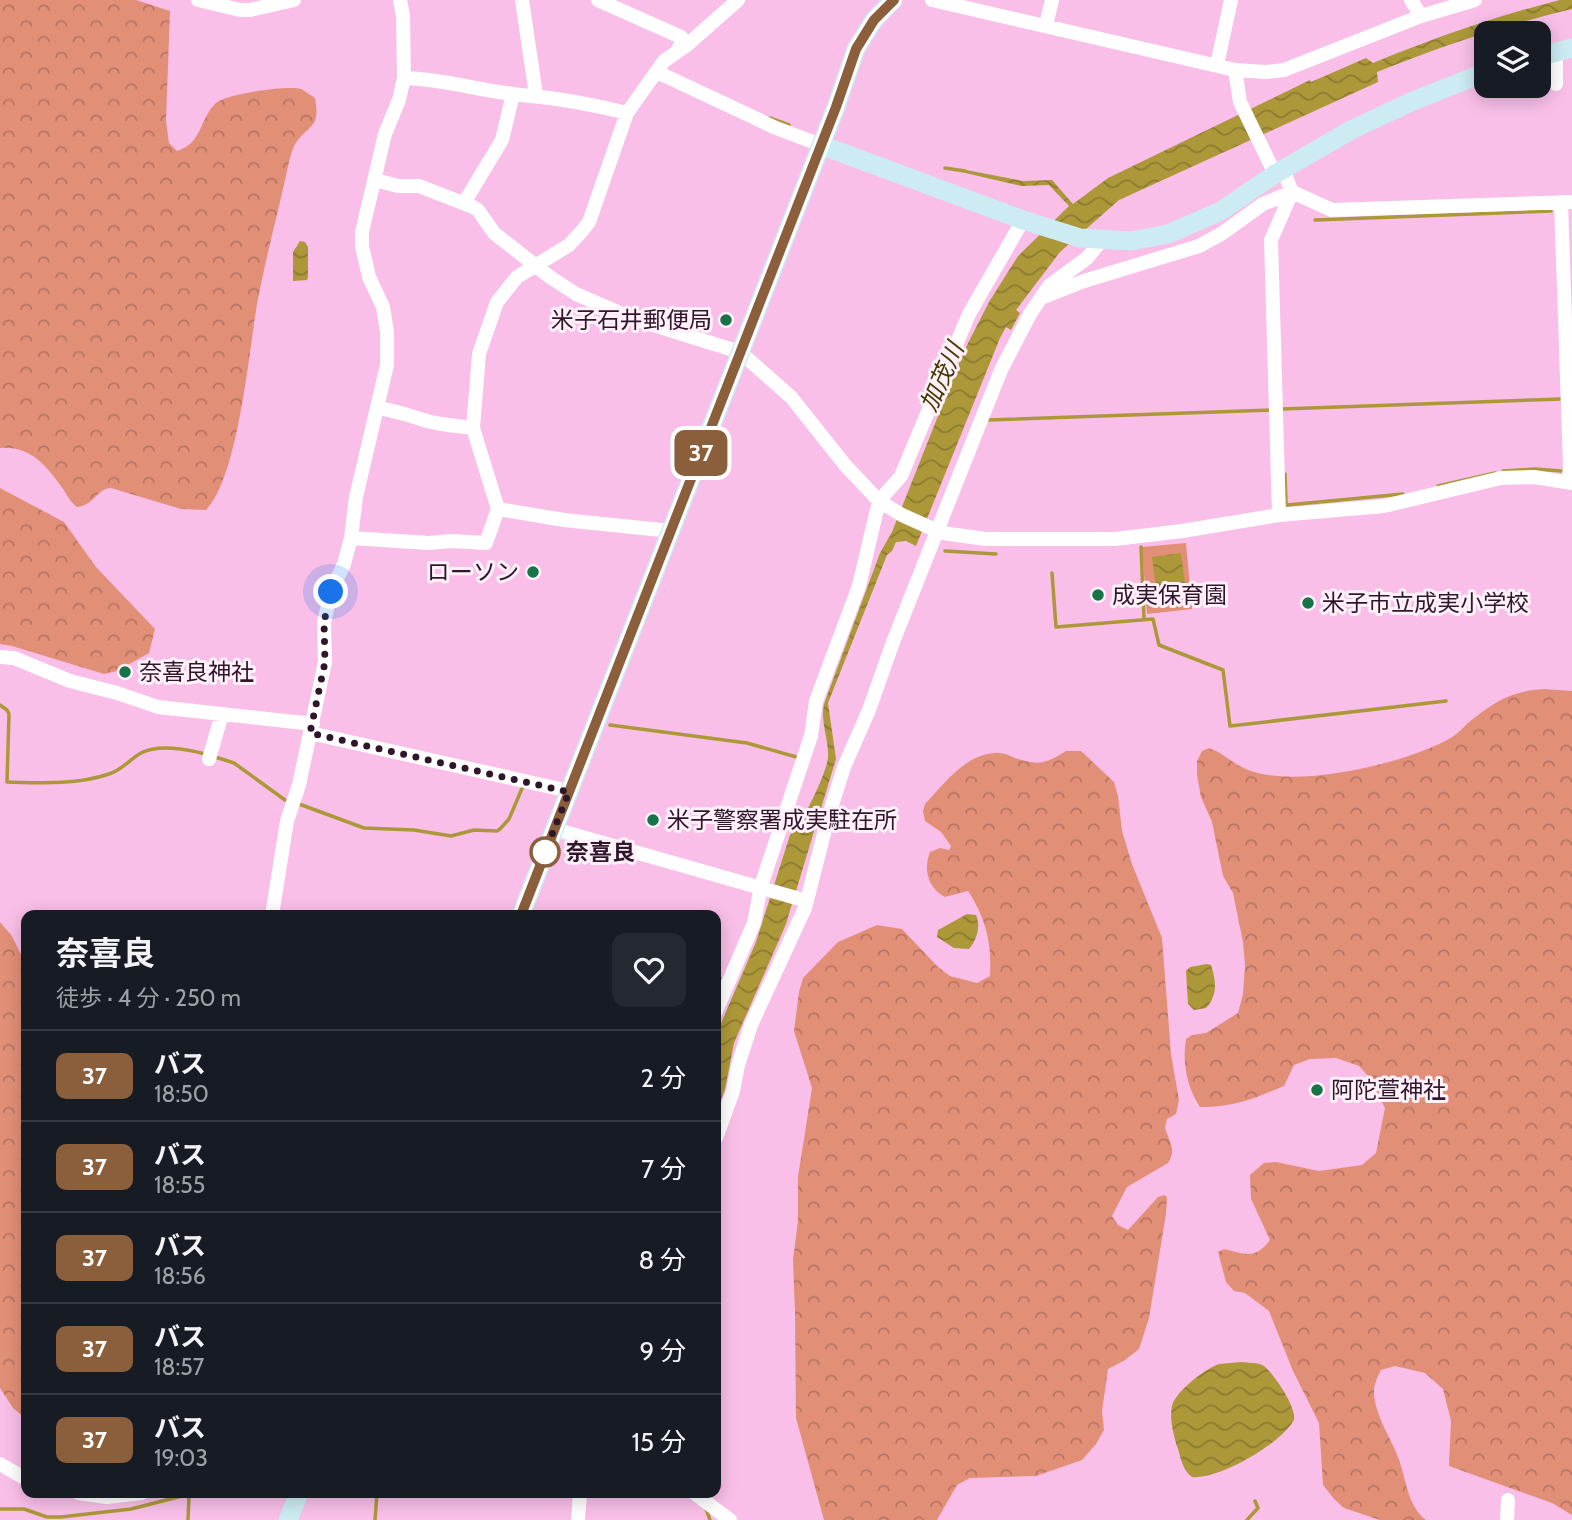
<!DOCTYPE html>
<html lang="ja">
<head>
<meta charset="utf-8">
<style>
  :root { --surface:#171b24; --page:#242831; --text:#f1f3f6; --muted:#9ea1a6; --line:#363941 }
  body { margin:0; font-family:Cabin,"Noto Sans JP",sans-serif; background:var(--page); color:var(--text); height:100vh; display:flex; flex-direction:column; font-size:26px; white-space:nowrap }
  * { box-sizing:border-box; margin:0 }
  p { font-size:23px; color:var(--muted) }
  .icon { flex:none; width:38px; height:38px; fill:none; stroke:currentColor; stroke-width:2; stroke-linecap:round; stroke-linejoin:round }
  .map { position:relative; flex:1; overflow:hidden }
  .panel { position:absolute; left:21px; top:910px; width:700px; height:588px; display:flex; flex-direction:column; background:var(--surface); border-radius:14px; box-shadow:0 4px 18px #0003 }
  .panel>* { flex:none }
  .badge { padding:0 14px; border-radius:10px; font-size:24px; line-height:46px }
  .tools { position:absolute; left:1474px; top:21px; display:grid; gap:14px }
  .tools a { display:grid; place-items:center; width:77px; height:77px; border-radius:14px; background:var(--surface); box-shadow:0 4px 18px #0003; font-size:35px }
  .you { position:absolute; width:35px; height:35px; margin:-18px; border:5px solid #fff; border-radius:50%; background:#1a73e8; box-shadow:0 0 0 10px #1a73e833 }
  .map>.badge { position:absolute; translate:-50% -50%; box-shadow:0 0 0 4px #fff }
  .round { display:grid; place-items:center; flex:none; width:74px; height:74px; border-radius:14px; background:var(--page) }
  .overview { display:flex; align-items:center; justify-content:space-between; height:119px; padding:0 35px }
  h1 { font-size:33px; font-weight:700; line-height:52px }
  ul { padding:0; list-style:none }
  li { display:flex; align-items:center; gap:21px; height:91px; padding:0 35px; border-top:2px solid var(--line) }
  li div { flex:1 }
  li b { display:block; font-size:26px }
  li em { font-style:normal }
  li .badge { min-width:77px; font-weight:700; text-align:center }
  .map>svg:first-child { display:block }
</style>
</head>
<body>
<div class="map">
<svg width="1572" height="1520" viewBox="0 0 1572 1520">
  <defs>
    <pattern id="forest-crowns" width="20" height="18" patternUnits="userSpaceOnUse" patternTransform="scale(1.75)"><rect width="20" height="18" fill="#e28f77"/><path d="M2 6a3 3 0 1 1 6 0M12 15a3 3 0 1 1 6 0" fill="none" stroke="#b87462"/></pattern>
    <pattern id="water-waves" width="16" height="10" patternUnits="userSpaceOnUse" patternTransform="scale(1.75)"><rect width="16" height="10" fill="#ac9839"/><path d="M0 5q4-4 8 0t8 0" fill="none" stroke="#8c7b30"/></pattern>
  </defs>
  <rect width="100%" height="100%" fill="#f9bfe8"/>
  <path fill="url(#forest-crowns)" d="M0 0H136L170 11 166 121 169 143 177 151C203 143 199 119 216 103 226 94 288 85 301 89 305 91 310 95 315 98 321 130 308 123 294 146 292 151 290 157 289 162 279 209 266 256 257 304 249 352 238 478 206 510L181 509 111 488C96 489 95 505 77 507 70 502 68 496 63 489 47 466 30 445 0 448Z
    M0 488 64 522 96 567 155 629 149 653 117 671 104 674 12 646 0 644Z
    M1544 689 1572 691V1515L1552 1503 1449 1466 1451 1421 1443 1389 1425 1373 1395 1366 1381 1370C1378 1376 1374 1384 1374 1391 1374 1414 1390 1436 1398 1457 1406 1477 1407 1506 1426 1520H1380L1344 1508 1334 1499 1323 1485 1319 1423 1293 1371 1269 1311 1245 1293 1234 1291 1226 1282 1218 1252 1224 1249C1245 1254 1255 1260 1270 1240L1251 1199 1250 1175 1264 1163 1276 1162 1319 1171 1362 1165 1376 1153 1385 1108 1369 1077 1359 1066 1336 1058 1310 1059 1294 1065 1284 1086C1253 1099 1234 1107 1200 1107 1187 1088 1182 1062 1186 1039L1192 1035 1206 1033 1238 1013 1243 994 1245 965 1243 942 1233 893 1223 876 1212 822 1201 797 1197 775V761L1202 751 1209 748C1224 753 1235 766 1251 771 1299 788 1402 764 1447 740 1455 736 1462 729 1468 723 1494 702 1510 691 1544 689Z
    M1066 751H1081L1114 782 1118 796 1122 831 1132 864 1162 938 1171 1054 1179 1100 1176 1114 1167 1119 1165 1128C1169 1141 1177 1150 1168 1163L1127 1187 1112 1216 1118 1225 1128 1230 1158 1197 1164 1195 1167 1197 1166 1214 1149 1318 1139 1349 1125 1360 1108 1369 1102 1411 1104 1430 1096 1444 1082 1460 1036 1476 970 1478 957 1485 937 1520H824L796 1418 795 1313 793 1260 798 1221V1177L812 1088 794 1031 799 992 803 978 838 942 877 925 902 929 938 967 950 976 977 983 990 976C992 944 986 918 968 891L945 897C928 888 923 870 930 852L940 848 949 850 951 846 941 832 925 821 923 811 925 804C943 785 965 755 994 753 1002 752 1008 755 1015 758 1038 766 1045 764 1066 751Z
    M0 922 12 936 26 965V1419L13 1408 0 1388Z"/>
  <path fill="#e28f77" d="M1186 543 1192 609 1147 614 1142 547Z"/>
  <path fill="url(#water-waves)" d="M1560 0H1572V9C1505 25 1441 46 1377 72L1378 82 1119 200 1060 252 1016 310 1020 313 1011 330 1006 327 1000 338 916 546 906 541 896 542 892 551 887 555 828 703 836 759 786 924 734 1043 725 1089 716 1113V1035L756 942 790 835C802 825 826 774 828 758 829 739 820 722 824 704L880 553 892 532 963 353 989 302 1018 256 1069 206 1049 185 1021 186 961 172V169L1023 181 1052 180 1073 204 1108 178 1310 80 1311 82 1366 58 1373 63C1434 38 1496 16 1560 0Z
    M300 241 305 242 308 247V277L307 280 293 281V252Z
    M1181 553 1187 599 1158 602 1152 557Z
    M967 914 976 915C981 926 977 940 969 949L954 948 937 937 938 930Z
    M1207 964 1211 965C1216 980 1218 996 1206 1008L1194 1010 1188 1004 1186 971 1190 967Z
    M1241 1362C1248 1363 1258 1362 1264 1366 1274 1374 1297 1408 1294 1420 1281 1444 1218 1480 1192 1477 1183 1471 1181 1459 1178 1449 1174 1437 1169 1419 1172 1406 1175 1392 1206 1368 1219 1364 1226 1363 1234 1363 1241 1362Z"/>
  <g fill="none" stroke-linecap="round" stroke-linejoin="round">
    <path stroke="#ac9839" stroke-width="3.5" d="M770 118 789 125
      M945 168 965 171
      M1315 220 1551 211
      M1282 409 1562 399
      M987 420 1272 410
      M1503 471 1535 469 1562 471
      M1285 474 1286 504
      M1438 486 1495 473
      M1287 505 1403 494
      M1141 547 1144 619
      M945 551 996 554
      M1052 573 1056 627 1153 619 1159 645 1223 670 1230 726 1446 701
      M0 705 7 710 9 714 7 782C40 783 77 785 109 774 122 770 129 760 141 753 158 744 187 749 205 754
      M610 725 747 743 800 758
      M212 756 234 763 285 800
      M299 804 364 828 414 830 451 836 474 830 497 831 500 829 509 819 523 786
      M716 978H720
      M0 1509H24L47 1517H61L131 1509 194 1493
      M706 1509 710 1520
      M188 1520 189 1495
      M375 1520 377 1493
      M1247 1520 1258 1508 1255 1501"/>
    <path stroke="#fff" stroke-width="14" d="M198 0 240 10H250L294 0
      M522 0 536 95
      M598 0 681 37 683 40 677 52
      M932 0 1235 70 1266 72 1284 70 1421 16 1475 0
      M1411 0 1421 16
      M1046 25 1052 0
      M1556 52V84
      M1217 65 1231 0
      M1235 70 1240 102 1275 174
      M657 72 776 128 821 145
      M404 78C444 79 481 91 521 95 557 98 591 104 627 113
      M1283 170 1292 192 1332 210 1572 202
      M375 180 398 186H419L473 207 478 210 494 233 550 277 576 294 631 318 740 352 791 397 845 465 879 501 902 515 942 533 986 539H1115L1182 531 1279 515 1384 506 1501 478 1534 477 1572 483
      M1561 202 1570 467 1568 482
      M464 203 502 140 513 94
      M1041 298 1084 281 1199 246 1221 234 1263 204 1292 192
      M377 408C395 410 410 416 427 421 442 425 458 426 473 428
      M1279 515 1271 240 1292 192
      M671 531 564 520 498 509 473 428 479 354 497 302 517 277 569 245 582 231 589 222 627 113 664 61 687 45 738 0
      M351 538 429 543 451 541 486 543 498 509
      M0 657 14 658 70 681 117 693 158 707 313 724
      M310 733 569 791
      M209 759 222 714
      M554 829 807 901
      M272 915 287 821 299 785 325 662 324 622 331 592 344 564 351 538 356 497 387 365V332L383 307 369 277 362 246V232L385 134 399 100 404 78 403 16 400 0
      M716 1011 754 923 761 886 811 736 816 701 859 586 879 501 901 476 969 314 1023 220
      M716 1138 733 1091 738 1065 751 1025 805 908 828 818 844 767 869 710 893 642 1001 370 1030 314 1049 286 1087 258 1102 240
      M0 1464 26 1479
      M78 1493 107 1497 142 1493
      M694 1493 730 1520
      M578 1520 580 1493
      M1507 1520 1508 1500"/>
    <path stroke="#ccebf3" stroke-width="19" d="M1538 57 1572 48
      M821 145 1023 220 1080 238 1131 241 1168 234 1221 211 1275 174 1351 130 1413 101 1486 72
      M521 915 836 107 856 49 874 20 893 0
      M288 1520 299 1493"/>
  </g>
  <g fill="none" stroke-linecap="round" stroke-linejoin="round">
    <defs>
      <path id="line" d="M521 915 836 107 856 49 874 20 894 0"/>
    </defs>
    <use href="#line" stroke="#fff" stroke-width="16"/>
    <use href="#line" stroke="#8b5e3c" stroke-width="10"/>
    <path stroke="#30162a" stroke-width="7" stroke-dasharray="0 12.6" d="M331 592 324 622 325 662 310 733 569 792 545 852"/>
  </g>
  <g fill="#177348" stroke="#fff0fa" stroke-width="2.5">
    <circle cx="726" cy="320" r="7"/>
    <circle cx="533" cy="572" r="7"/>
    <circle cx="1098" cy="595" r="7"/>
    <circle cx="1308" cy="603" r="7"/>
    <circle cx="125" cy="672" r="7"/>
    <circle cx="653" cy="820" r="7"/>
    <circle cx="1317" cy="1090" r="7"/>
  </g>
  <circle fill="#fff" stroke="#8b5e3c" stroke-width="3.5" cx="545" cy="852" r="14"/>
  <g text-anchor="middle" stroke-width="6" stroke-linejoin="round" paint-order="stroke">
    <g font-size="23" fill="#30162a" stroke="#fff0fa" text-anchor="start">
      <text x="712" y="328" text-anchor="end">米子石井郵便局</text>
      <text x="519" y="580" text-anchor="end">ローソン</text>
      <text x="1112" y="603">成実保育園</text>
      <text x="1322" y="611">米子市立成実小学校</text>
      <text x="139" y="680">奈喜良神社</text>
      <text x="667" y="828">米子警察署成実駐在所</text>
      <text x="1331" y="1098">阿陀萱神社</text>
    </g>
    <g font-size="23" font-weight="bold" fill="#30162a" stroke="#fff0fa" text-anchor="start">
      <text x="566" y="860">奈喜良</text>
    </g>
    <g font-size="24" font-style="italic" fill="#433801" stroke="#fff0fa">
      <text transform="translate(942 377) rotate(-66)" y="8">加茂川</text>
    </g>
  </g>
</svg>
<div class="tools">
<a><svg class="icon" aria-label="layers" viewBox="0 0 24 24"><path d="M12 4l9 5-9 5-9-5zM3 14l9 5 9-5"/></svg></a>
</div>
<div class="you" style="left:331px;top:592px"></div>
<b class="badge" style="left:701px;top:453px;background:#8b5e3c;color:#fff">37</b>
<section class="panel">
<div class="overview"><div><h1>奈喜良</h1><p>徒歩 · 4 分 · 250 m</p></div><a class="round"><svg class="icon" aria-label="heart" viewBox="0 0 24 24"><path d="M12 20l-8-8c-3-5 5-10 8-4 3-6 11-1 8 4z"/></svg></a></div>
<ul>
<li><span class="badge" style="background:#8b5e3c;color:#fff">37</span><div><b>バス</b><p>18:50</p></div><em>2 分</em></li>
<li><span class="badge" style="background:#8b5e3c;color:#fff">37</span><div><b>バス</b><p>18:55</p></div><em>7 分</em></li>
<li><span class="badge" style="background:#8b5e3c;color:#fff">37</span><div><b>バス</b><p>18:56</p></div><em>8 分</em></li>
<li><span class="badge" style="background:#8b5e3c;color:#fff">37</span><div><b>バス</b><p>18:57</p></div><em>9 分</em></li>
<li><span class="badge" style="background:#8b5e3c;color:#fff">37</span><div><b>バス</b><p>19:03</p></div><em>15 分</em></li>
</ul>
</section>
</div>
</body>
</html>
